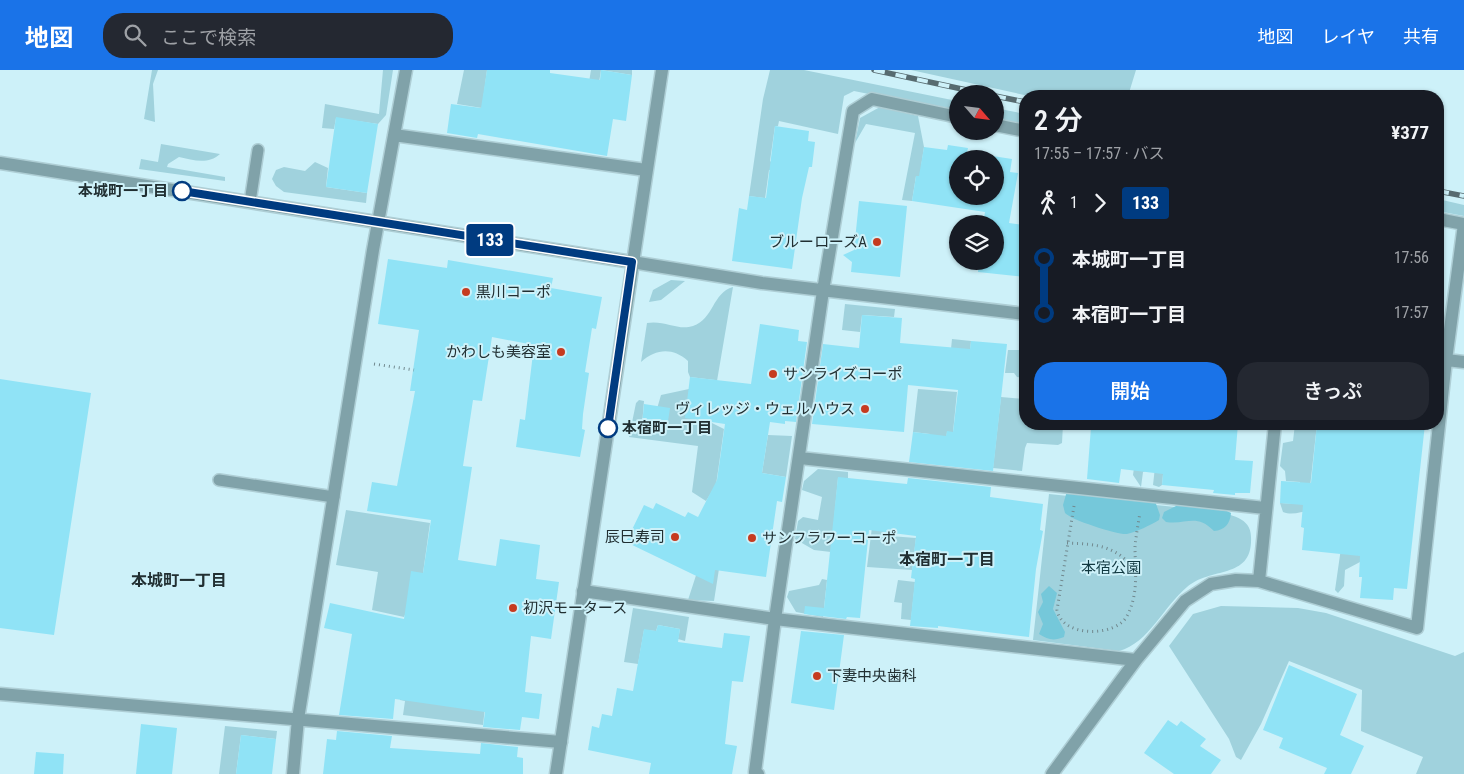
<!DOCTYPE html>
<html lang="ja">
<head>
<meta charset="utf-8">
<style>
  :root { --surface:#171b24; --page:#242831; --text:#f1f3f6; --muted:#9ea1a6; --accent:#1a73e8 }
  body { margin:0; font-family:"Roboto Condensed","Noto Sans JP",sans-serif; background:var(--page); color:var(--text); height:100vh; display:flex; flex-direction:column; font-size:19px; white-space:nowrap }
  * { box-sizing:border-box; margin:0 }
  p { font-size:16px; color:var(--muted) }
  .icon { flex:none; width:28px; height:28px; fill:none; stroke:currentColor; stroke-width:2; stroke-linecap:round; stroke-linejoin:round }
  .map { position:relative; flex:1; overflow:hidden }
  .sheet { position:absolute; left:1019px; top:20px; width:425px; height:340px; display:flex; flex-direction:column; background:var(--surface); border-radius:20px; box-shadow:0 1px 4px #0004 }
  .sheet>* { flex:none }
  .badge { padding:0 10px; border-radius:4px; font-size:18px; line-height:32px }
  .needle { width:32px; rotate:118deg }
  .buttons { position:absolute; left:949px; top:15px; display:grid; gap:10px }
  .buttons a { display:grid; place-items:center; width:55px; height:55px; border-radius:50%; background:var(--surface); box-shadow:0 1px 4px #0004; font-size:25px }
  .map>.badge { position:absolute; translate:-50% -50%; box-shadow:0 0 0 2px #fff }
  .legs { display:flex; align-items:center; gap:8px; height:55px; padding:0 15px; font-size:16px }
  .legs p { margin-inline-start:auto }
  .summary { display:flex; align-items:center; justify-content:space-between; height:85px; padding:0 15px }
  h1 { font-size:28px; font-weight:600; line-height:38px }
  .cta { display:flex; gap:10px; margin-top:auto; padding:10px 15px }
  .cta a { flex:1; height:58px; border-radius:20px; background:var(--accent); color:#fff; font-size:20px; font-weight:600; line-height:58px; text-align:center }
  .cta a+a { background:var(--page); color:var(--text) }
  ul { padding:0 15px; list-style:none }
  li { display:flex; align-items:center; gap:18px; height:55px; font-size:19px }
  li i { display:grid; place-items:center; width:8px; height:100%; margin:0 6px; background:currentColor }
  li i::after { content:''; width:12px; height:12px; margin:-6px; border:4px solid; border-radius:50%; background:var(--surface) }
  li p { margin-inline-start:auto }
  li:first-child i { background:linear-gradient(#0000 50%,currentColor 0) }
  li:last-child i { background:linear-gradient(currentColor 50%,#0000 0) }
  header { display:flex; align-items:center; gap:30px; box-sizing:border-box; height:70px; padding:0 25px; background:var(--accent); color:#fff }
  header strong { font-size:24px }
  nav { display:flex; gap:28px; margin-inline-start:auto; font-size:18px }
  .search { width:350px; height:45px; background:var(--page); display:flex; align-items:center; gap:12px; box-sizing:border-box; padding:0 18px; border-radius:20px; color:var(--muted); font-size:19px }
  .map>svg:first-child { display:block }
</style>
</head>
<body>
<header>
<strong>地図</strong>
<div class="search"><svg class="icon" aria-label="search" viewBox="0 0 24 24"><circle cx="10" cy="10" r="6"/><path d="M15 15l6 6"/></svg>ここで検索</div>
<nav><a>地図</a><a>レイヤ</a><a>共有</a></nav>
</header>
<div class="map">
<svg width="1464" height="704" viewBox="0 0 1464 704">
  <rect width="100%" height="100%" fill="#cdf1f9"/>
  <path fill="#a0d2dd" d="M152 0H158L153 14 155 52 144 49Z
    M383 0H393L386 45 378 54 336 48 334 59 322 58 325 34 379 44Z
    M464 0H487L482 38 457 34Z
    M591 0H632V5L601 0 597 25 587 24Z
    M770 0H804L957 31V42L854 21 844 26 838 64 779 51 778 56H775L770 91 783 102 769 100 764 136V128L749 126 763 29Z
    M911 0H1136L1128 26H1029Z
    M880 37 918 46 924 77 921 97 936 109 916 106 912 131 902 130 915 63 866 54 855 73 860 48Z
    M995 38 1025 44V56L995 50Z
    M161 74 220 84C208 95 193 90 179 87L168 94 167 97 225 107V111L139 99 141 89 158 92Z
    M315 92 328 98 326 117 367 123 366 133 284 122 276 116 272 109 276 100 284 97 305 101Z
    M1438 129 1464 135V146L1438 141Z
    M671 210 685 211 661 230 649 232 653 220Z
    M733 217 710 352 724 359 716 415 706 431 692 422 698 376 629 367 636 333 639 330 644 331 642 355 652 356 661 325 689 319 714 322 715 310 690 307 688 302V291C672 277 656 279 641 292L647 253C665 250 678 261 693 256 714 249 712 223 733 217Z
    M845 234 895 239 894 247 862 245 860 262 842 260Z
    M952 269 971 271 966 320 947 318Z
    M1008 280H1025V308L1017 307 1014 303H1005Z
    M918 319 957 322 953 362H947L943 392 929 379 930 364 913 362Z
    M1025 320V354H1063L1062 373 1058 375 1027 373 1025 378 1022 401 993 398 1001 327 1024 329Z
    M1140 354H1160L1164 394 1162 415 1159 417 1153 415 1155 397 1143 402 1141 417 1133 405Z
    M1295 354H1317L1308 435 1310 441C1301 441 1293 446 1283 442L1280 433 1298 434 1300 412 1286 411 1285 401 1280 396 1283 373 1293 371Z
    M768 365 792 366 786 407 762 403Z
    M818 399 848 402V408H838L831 482 814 480 795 469 798 451 803 447 818 450 822 427 802 420 804 411Z
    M1049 424 1214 441C1230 445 1251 447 1251 467 1253 510 1211 496 1187 517 1163 537 1149 573 1119 581L1033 570Z
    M876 425 895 427 890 466 916 468 912 500 867 497Z
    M346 440 430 453 423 503 404 547 372 540 378 502 336 495Z
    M1344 457 1362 459 1360 492 1345 500 1344 516 1338 523 1335 520Z
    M725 460 714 531 688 530 700 493Z
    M822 509 827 510 823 547 796 542 787 527 789 521 819 515Z
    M898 510 915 512 911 550 901 549 902 533 894 532Z
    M1221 536 1298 538 1326 543 1455 586 1464 582V704H1416L1423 687 1361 661 1362 620 1289 591 1261 654 1241 690 1236 687 1229 669 1169 576 1193 544Z
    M633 538 689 547 685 571 678 569 680 559 658 555 656 561 644 560 638 594 624 592Z
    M402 614 487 619 483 655 403 645 405 631 400 630Z
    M225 656 277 661 276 669 241 665 236 704H219Z"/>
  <path fill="#75c8da" d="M1067 421 1155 431 1160 445 1159 450C1151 455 1136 462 1127 464 1118 465 1071 450 1065 443L1063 435Z
    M1178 435 1227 441 1231 443C1230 454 1225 460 1214 461 1196 443 1187 455 1166 452L1162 448 1164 442Z
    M1049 516 1057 523 1053 539 1065 562 1064 567C1054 571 1048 570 1039 564L1043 554 1038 542 1043 532 1041 524Z"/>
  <path fill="#90e3f6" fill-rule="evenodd" d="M487 0H550V3L600 10 601 0 632 5 626 51 613 49 607 86 478 64 477 68 447 63 451 34 481 38Z
    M336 47 378 54 367 123 326 117Z
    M775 56 809 61 808 71 815 72 812 97H809L802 128 792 199 732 191 739 138 747 140 749 126 766 128Z
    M948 75 968 78 967 82 1012 89 1010 102 1018 103 1009 153 1025 155V207L978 202 979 191H995V154H983L985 142 912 131 916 106H919L924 77 947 80ZM958 89H995V126H958Z
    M859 131 907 136 900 207 851 202 852 192 843 185 854 180Z
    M388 189 447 198 448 190 553 208 551 218 602 227 596 259 592 258 585 302 589 303 583 344 582 359 585 360 580 387 516 377 520 349 525 350 534 275 492 267 482 331 473 330 463 396 472 397 458 490 496 496 500 469 540 475 536 509 559 512 551 569 531 566 525 622 542 624 539 649 522 647 520 660 483 657 485 642 395 629 393 649 339 645 352 564 324 558 330 533 404 549 411 501 423 503 431 450 367 441 372 412 397 416 415 321H410L419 260 378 254Z
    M862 245 902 248 900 273 970 279 971 271 1007 274 993 401 909 392 913 362 946 366 947 361 953 362 958 320 908 315 904 362 812 354 823 274 859 278Z
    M760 254 799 260 798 271 807 272 796 352 785 351V354L770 352 762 403 786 407 782 432 777 431 766 507 715 500 713 514 626 472 644 435 653 439 656 433 685 447 688 442 698 447 717 410 725 354 685 348 690 307 751 314Z
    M0 309 91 323 54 565 0 558Z
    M644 334 670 338 667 358 642 355Z
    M1094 354H1238L1235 390 1253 391 1250 423H1235V425L1213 423 1214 420 1162 415 1163 404 1121 399 1119 413 1087 409 1091 357H1094Z
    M1317 354H1425L1407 519 1394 518 1393 530 1360 528 1362 507H1359L1360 486 1302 480 1304 458 1301 457 1303 435 1280 433 1281 411 1311 413Z
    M838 407 907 414 908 408 991 417 990 427 1043 434 1040 460 1043 461 1036 499 1029 567 938 556V558L910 556 915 509 911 508 916 466 869 460 860 548 847 547 846 549 804 544 805 536 824 538Z
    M658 555 680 559 678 572 722 578 724 563 750 566 743 612 732 611 725 674 737 676 732 704H649L651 693 588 680 592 656 599 658 602 644 612 646 617 618 633 621 644 559 656 561Z
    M801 561 844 565 834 640 791 633Z
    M1289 595 1357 624 1340 665 1364 676 1351 704H1324L1327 698 1279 678 1283 668 1263 660Z
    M1168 650 1177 656 1181 651 1206 669 1200 676 1221 690 1211 704H1174L1144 683Z
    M141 654 177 658 172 704H136Z
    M337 661 392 666 390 678 480 684 481 673 518 677 517 687 523 688V704H323L327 669 336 670Z
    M241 665 276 669 272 704H236Z
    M36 682 64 684 63 704H34Z"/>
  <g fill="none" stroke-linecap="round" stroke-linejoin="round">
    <defs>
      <path id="service" d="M250 132 258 80
        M219 410 334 427"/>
      <path id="minor" d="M995 55 1025 61
        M394 65 646 100
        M632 192 762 213 1025 244
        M1438 289 1464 292
        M800 388 1265 438
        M1259 511 1275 354
        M583 521 775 549 1136 590
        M0 624 561 672
        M293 704 298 649 373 180 406 0
        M758 704 755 702 775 549 823 221 853 41 872 29 958 47
        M1052 704 1136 590 1185 531 1211 514 1236 510 1259 511 1417 558 1446 290 1464 154 1438 149"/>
      <path id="tertiary" d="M0 93 632 192
        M556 704 662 0"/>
    </defs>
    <use href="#service" stroke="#aeced5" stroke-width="14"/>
    <use href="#minor" stroke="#aeced5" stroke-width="15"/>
    <use href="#tertiary" stroke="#aeced5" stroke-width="15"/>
    <path stroke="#71898f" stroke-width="3" stroke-dasharray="1 4" stroke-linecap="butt" d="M374 294 414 300
      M1074 436 1057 540C1062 568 1116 567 1127 546 1139 523 1135 501 1135 477 1136 466 1138 454 1140 443
      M1067 473C1098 474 1118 476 1137 503"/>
    <use href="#service" stroke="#80a2a9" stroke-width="11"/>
    <use href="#minor" stroke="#80a2a9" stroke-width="12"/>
    <use href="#tertiary" stroke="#80a2a9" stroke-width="12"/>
    <defs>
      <path id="rail" d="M874 0 985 24
        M995 26 1025 32
        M1438 121 1464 126"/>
    </defs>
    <use href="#rail" stroke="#576b70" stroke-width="5.5"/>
    <use href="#rail" stroke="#cdf1f9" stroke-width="4" stroke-dasharray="11" stroke-linecap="butt"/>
  </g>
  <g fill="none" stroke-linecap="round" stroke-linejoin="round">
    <defs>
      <path id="line-1" d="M182 121 632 192 608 358"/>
    </defs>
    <use href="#line-1" stroke="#fff" stroke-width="11"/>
    <use href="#line-1" stroke="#003b80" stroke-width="8"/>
  </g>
  <g fill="#fff" stroke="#003b80" stroke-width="2.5">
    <circle cx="182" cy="121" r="9"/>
    <circle cx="608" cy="358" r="9"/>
  </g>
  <g fill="#c63b20" stroke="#cdf1f9" stroke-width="2">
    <circle cx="877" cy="172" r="5"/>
    <circle cx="466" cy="222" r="5"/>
    <circle cx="561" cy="282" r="5"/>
    <circle cx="773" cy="304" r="5"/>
    <circle cx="865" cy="339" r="5"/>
    <circle cx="675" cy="467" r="5"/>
    <circle cx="752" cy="468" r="5"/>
    <circle cx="513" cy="538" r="5"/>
    <circle cx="817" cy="606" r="5"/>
  </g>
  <g text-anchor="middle" stroke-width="4" stroke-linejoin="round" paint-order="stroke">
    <g font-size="15" font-weight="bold" fill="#212f32" stroke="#cdf1f9" text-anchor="end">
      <text x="168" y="126">本城町一丁目</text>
      <text x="622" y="363" text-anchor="start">本宿町一丁目</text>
    </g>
    <g font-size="15" fill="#212f32" stroke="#cdf1f9" text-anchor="start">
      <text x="867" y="177" text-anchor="end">ブルーローズA</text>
      <text x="476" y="227">黒川コーポ</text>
      <text x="551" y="287" text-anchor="end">かわしも美容室</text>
      <text x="783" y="309">サンライズコーポ</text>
      <text x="855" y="344" text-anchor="end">ヴィレッジ・ウェルハウス</text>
      <text x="665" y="472" text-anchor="end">辰巳寿司</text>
      <text x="762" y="473">サンフラワーコーポ</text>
      <text x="523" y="543">初沢モータース</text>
      <text x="827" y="611">下妻中央歯科</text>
    </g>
    <g font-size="15" fill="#103840" stroke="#cdf1f9">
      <text x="1111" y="503">本宿公園</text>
    </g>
    <g font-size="16" font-weight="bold" fill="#212f32" stroke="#cdf1f9">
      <text x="947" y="495">本宿町一丁目</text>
      <text x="179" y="516">本城町一丁目</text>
    </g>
  </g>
</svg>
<div class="buttons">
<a><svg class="needle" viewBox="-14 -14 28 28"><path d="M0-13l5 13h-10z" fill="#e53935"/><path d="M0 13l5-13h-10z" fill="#9ea1a6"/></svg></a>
<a><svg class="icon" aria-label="locate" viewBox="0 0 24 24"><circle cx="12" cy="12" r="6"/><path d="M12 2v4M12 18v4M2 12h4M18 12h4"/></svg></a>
<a><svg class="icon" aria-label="layers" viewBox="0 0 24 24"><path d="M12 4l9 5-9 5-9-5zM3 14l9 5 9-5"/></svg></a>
</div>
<b class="badge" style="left:490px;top:170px;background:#003b80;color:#fff">133</b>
<section class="sheet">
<div class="summary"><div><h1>2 分</h1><p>17:55 – 17:57 · バス</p></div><b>¥377</b></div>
<div class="legs"><svg class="icon" aria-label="walk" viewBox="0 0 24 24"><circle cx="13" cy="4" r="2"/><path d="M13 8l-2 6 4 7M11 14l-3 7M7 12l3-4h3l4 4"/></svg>1<svg class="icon" aria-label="forward" viewBox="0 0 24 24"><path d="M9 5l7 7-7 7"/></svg><b class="badge" style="background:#003b80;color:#fff">133</b></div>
<ul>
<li><i style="color:#003b80"></i><b>本城町一丁目</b><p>17:56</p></li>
<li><i style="color:#003b80"></i><b>本宿町一丁目</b><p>17:57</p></li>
</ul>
<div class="cta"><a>開始</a><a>きっぷ</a></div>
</section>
</div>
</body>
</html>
